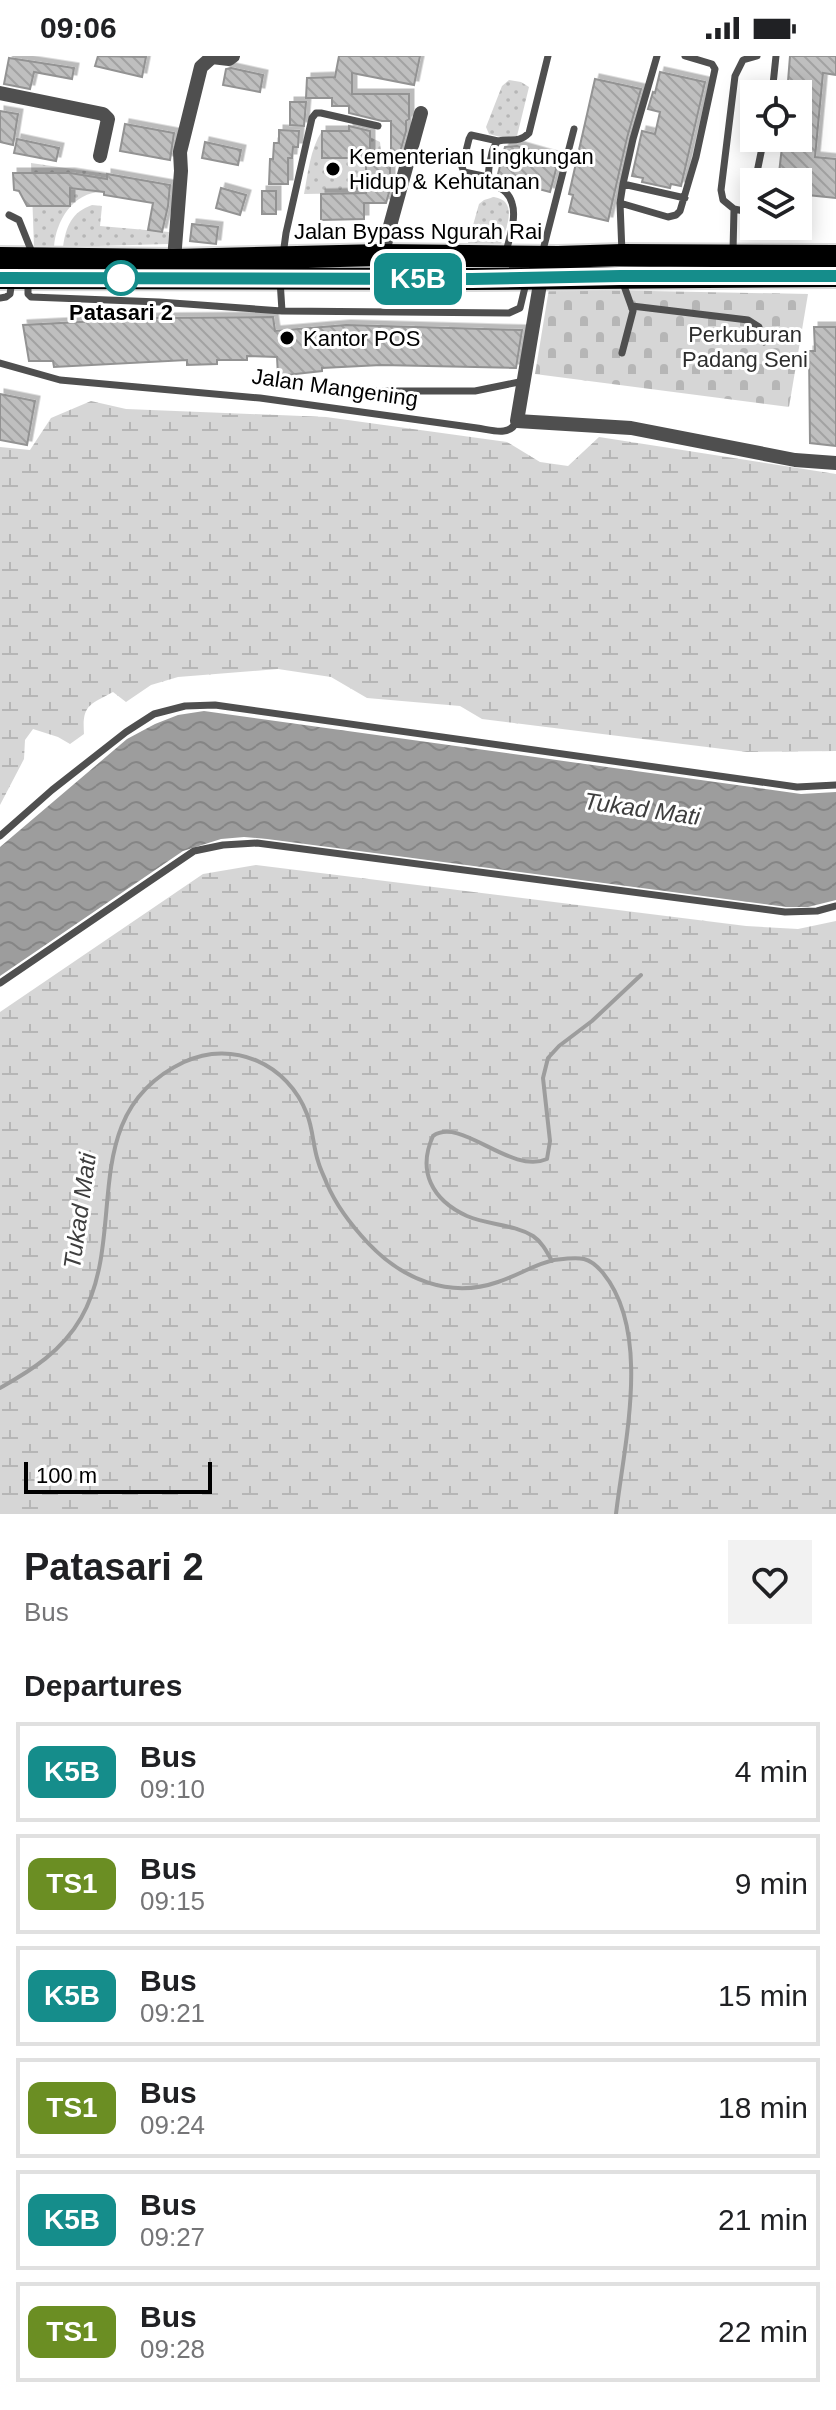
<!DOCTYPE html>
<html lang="en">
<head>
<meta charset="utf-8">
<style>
  :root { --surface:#fff; --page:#f2f2f2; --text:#202124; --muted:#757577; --line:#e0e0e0 }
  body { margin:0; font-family:Arial,sans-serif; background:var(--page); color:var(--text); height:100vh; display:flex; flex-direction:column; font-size:30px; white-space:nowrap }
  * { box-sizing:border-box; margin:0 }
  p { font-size:26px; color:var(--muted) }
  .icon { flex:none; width:44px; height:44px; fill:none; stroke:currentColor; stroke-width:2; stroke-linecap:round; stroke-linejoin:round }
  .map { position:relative; height:1458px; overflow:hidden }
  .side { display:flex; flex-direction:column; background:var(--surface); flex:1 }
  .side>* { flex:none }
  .badge { padding:0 16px; border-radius:12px; font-size:28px; line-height:52px }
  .fabs { position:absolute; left:740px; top:24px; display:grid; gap:16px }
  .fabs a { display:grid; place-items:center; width:72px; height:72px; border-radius:0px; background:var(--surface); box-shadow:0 4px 20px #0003; font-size:40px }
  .scale { position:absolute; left:24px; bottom:20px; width:188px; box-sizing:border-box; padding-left:8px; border:4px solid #000; border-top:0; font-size:22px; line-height:28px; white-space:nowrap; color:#000; -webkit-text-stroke:6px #fff; paint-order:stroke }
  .map>.badge { position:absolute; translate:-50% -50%; box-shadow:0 0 0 4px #fff }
  h2 { padding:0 24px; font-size:30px; line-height:72px }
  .round { display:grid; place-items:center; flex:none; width:84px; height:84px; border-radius:0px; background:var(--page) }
  .summary { display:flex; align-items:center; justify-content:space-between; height:136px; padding:0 24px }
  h1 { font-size:38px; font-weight:700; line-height:60px }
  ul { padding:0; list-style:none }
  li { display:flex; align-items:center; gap:24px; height:100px; margin:0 16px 12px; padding:0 8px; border:4px solid var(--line); border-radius:0px }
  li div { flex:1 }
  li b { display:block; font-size:30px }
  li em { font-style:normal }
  li .badge { min-width:88px; font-weight:700; text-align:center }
  .status { display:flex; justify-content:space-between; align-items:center; height:56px; padding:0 40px; background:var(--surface); direction:ltr }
  .status svg { height:22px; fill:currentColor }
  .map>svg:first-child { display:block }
</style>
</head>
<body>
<div class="status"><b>09:06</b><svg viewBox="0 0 49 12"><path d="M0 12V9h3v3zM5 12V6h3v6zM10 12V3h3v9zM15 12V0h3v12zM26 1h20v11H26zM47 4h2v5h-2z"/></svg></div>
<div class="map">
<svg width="836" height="1458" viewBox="0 0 836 1458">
  <defs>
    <pattern id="grass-dots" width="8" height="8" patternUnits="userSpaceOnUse" patternTransform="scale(2)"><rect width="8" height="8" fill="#d6d6d6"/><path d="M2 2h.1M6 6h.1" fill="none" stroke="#b6b6b6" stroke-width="1.8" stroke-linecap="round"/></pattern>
    <pattern id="wetland-marsh" width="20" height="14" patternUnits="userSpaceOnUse" patternTransform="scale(2)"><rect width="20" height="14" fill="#d6d6d6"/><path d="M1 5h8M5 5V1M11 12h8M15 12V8" fill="none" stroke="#b6b6b6"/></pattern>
    <pattern id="cemetery-stones" width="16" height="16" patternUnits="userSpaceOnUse" patternTransform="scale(2)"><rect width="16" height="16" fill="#d6d6d6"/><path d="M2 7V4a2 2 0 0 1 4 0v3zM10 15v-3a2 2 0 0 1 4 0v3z" fill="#b6b6b6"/></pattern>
    <pattern id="water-waves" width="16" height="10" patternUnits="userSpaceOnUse" patternTransform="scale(2)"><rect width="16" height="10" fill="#9d9d9d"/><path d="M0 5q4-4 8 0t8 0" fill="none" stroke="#858585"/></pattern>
    <pattern id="building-back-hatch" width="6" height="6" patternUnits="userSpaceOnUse" patternTransform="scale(2)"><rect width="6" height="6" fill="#bfbfbf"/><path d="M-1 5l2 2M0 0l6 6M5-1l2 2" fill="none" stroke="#a2a2a2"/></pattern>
    <filter id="shadow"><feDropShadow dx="4.5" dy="-4.5" stdDeviation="0" flood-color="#0004"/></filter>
  </defs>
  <rect width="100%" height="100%" fill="#fff"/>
  <path fill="url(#grass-dots)" d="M509 24 521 26 529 31 517 80 504 82 489 78 486 71 502 30Z
    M322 75 323 102H370V81L380 86 382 104 366 105V140L363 137 304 138C308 118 310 93 322 75Z
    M31 107 107 118 105 136C74 134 56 164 54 191H34Z
    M494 141C519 145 506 172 501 188L468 187 479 148 484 144Z
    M92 149 102 150 100 170 169 176 168 188 63 191C66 170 72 156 92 149Z"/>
  <path fill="url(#wetland-marsh)" d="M91 345 126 353 326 361 507 386 540 406 568 410 599 381 836 418V695L747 696 482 663 460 650 367 642 331 621 278 613 178 621 151 629 126 646 113 636C89 649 82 649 84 678L70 688 58 681 33 673 25 684 24 703 0 749V391L30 394 51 362Z
    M256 809 746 870 798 873 836 865V1458H0V956L203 818Z"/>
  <path fill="url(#cemetery-stones)" d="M549 233 808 238 789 351 535 318Z"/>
  <path fill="url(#water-waves)" d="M204 655 801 738 836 736V844L808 851H787L267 783 244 781 221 783 183 795 0 920V791L127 683 155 668 178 659Z"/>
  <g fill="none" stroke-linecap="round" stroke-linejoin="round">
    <path stroke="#9d9d9d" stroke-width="4" d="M552 1205C547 1196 542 1186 533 1180 513 1168 488 1169 467 1160 432 1144 417 1115 433 1080 461 1060 510 1119 547 1103L550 1085 543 1022 548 1002 559 990 592 965 641 919
      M0 1332C32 1314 62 1295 81 1262 130 1177 74 1058 184 1006 233 983 288 1008 307 1058 313 1073 313 1090 318 1105 320 1113 324 1120 327 1128 336 1149 352 1170 368 1187 402 1223 449 1243 498 1226 517 1220 535 1208 554 1204 563 1203 575 1201 584 1203 592 1205 598 1211 603 1217 652 1277 624 1388 616 1458"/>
  </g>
  <path fill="url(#building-back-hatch)" stroke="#939393" stroke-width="2" filter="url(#shadow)" d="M98 0 146 1 142 21 95 10Z
    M339 0H420L414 29 352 17V38H409V63L406 65V75L399 100H391V65H382L349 57V50H332V42H306L307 22 335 21Z
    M790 0H836V19L823 17 815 101 836 103V142L798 138V126H778L783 82H798V38H787Z
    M9 2 74 12 72 23 34 16 30 33 4 28Z
    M231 12 263 19 260 36 223 29 226 13Z
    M660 16 705 26 681 130 671 128 670 132 642 126 643 122 632 120 642 75 655 78 660 56 648 53 653 36 655 37Z
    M595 23 641 33 627 82 608 165 569 156 573 139 569 138Z
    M290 46H306L304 70 290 69Z
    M0 55 18 58 13 89 0 86Z
    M125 68 174 77 170 104 120 95Z
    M349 70 370 75V102H322V75H349Z
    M279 74 299 75 298 91H293L292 102H288V128H269L270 103H273L274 87H279Z
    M17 83 59 92 56 105 14 97Z
    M205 86 241 94 238 109 202 102Z
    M517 90 559 102 550 136 497 122 505 91Z
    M390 104V133L386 147H364V163L321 164V138L366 137V105Z
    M13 117H70L107 123V118L170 129 168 150 162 176 148 174 153 147 104 139V136L70 132V150H27L19 135 14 134Z
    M221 132 246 139 240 159 216 152Z
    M262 135H276V158H262Z
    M192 168 218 171 216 188 190 185Z
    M273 261 275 275 346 269 522 274 516 312 381 309 322 312V315L278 320 277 301 247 300V304H217V308L187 309V304L54 311 53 305H29L23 269 157 262Z
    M814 271H836V390L810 387 809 295H815Z
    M0 338 35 345 27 389 0 384Z"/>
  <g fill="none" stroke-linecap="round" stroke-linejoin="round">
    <defs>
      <path id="trunk" d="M0 202 174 204 382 199 558 201 622 199 836 200
        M0 222 472 223 836 220"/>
    </defs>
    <use href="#trunk" stroke="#dbdbdb" stroke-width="26"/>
    <path stroke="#4f4f4f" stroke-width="7" d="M772 38 776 0
      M488 121 464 116 462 111 469 83 471 79 498 85
      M755 126 764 82
      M623 128 685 142
      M620 147 668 161 676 159 680 155 696 101 715 13 712 8 685 0
      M734 153 744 155 747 153 754 128
      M9 159 19 164 33 199
      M733 195 734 153 723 144 721 134 735 20 743 4 757 0
      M506 197C509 182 517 162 512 147 505 123 481 139 491 102 492 95 493 91 498 85 511 82 518 88 529 77L548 0
      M622 197 620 147 623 128 633 83 657 0
      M542 198 574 73
      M283 199 286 177 312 62 316 57H321L378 70
      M28 224V238L31 241 159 246 282 255 509 257 520 252 526 227
      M280 224 282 255
      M0 242 6 241 10 238 12 224
      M632 250 748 264 759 271 764 286
      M622 297 633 255 623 227
      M0 307 60 324 260 342 477 372C492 374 510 381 517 365
      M339 335H475L524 325
      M0 780 52 734 126 676 154 658 185 650 215 649 797 731 836 729
      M0 927 194 795 223 789 257 787 785 856 817 855 836 850"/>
    <path stroke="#4f4f4f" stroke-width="14" d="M0 37 103 58 108 63 100 100
      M382 199 421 57
      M174 204 181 115 180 96 201 11 212 1 229 3 233 0
      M541 222 517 365 631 372 795 404 836 407"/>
    <use href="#trunk" stroke="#000" stroke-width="22"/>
  </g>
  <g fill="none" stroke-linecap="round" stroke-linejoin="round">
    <defs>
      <path id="line" d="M0 222 472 223 620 220H836"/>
    </defs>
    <use href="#line" stroke="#fff" stroke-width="18"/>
    <use href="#line" stroke="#158d8b" stroke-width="12"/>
  </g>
  <g fill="#000" stroke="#fff" stroke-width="3">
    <circle cx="333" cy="113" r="8"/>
    <circle cx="287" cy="282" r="8"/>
  </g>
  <circle fill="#fff" stroke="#158d8b" stroke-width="4" cx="121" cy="222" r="16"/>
  <g text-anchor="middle" stroke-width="6" stroke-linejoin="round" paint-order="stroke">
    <g font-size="22" fill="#000" stroke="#fff" text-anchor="start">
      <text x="349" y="108">Kementerian Lingkungan<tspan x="349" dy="25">Hidup &amp; Kehutanan</tspan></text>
      <text x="303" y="290">Kantor POS</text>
    </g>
    <g font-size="22" fill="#000" stroke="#fff">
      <text x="418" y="183">Jalan Bypass Ngurah Rai</text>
      <text transform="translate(335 331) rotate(8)" y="8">Jalan Mangening</text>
    </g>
    <g font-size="22" font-weight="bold" fill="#000" stroke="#fff">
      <text x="121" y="264">Patasari 2</text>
    </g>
    <g font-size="22" fill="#2d2d2d" stroke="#fff">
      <text x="745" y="286">Perkuburan<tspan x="745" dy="25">Padang Seni</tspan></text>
    </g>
    <g font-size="24" font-style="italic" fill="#3e3e3e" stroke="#fff">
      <text transform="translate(642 753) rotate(8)" y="8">Tukad Mati</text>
      <text transform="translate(80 1155) rotate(-82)" y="8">Tukad Mati</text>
    </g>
  </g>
</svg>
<div class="fabs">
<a><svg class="icon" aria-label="locate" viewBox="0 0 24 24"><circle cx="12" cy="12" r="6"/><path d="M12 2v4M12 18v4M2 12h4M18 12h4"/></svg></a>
<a><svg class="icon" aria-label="layers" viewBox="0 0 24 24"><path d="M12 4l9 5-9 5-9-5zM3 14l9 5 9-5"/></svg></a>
</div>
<div class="scale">100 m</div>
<b class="badge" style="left:418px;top:223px;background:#158d8b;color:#fff">K5B</b>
</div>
<section class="side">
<div class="summary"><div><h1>Patasari 2</h1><p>Bus</p></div><a class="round"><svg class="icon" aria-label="heart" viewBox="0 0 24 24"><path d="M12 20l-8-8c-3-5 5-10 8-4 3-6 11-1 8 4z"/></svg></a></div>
<h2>Departures</h2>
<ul>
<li><span class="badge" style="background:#158d8b;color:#fff">K5B</span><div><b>Bus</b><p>09:10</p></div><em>4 min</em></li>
<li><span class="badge" style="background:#6b8e23;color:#fff">TS1</span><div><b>Bus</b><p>09:15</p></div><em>9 min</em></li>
<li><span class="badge" style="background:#158d8b;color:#fff">K5B</span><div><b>Bus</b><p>09:21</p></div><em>15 min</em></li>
<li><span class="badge" style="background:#6b8e23;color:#fff">TS1</span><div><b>Bus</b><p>09:24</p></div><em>18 min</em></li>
<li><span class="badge" style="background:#158d8b;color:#fff">K5B</span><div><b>Bus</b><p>09:27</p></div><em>21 min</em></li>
<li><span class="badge" style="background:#6b8e23;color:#fff">TS1</span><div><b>Bus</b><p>09:28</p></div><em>22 min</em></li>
</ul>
</section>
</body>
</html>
